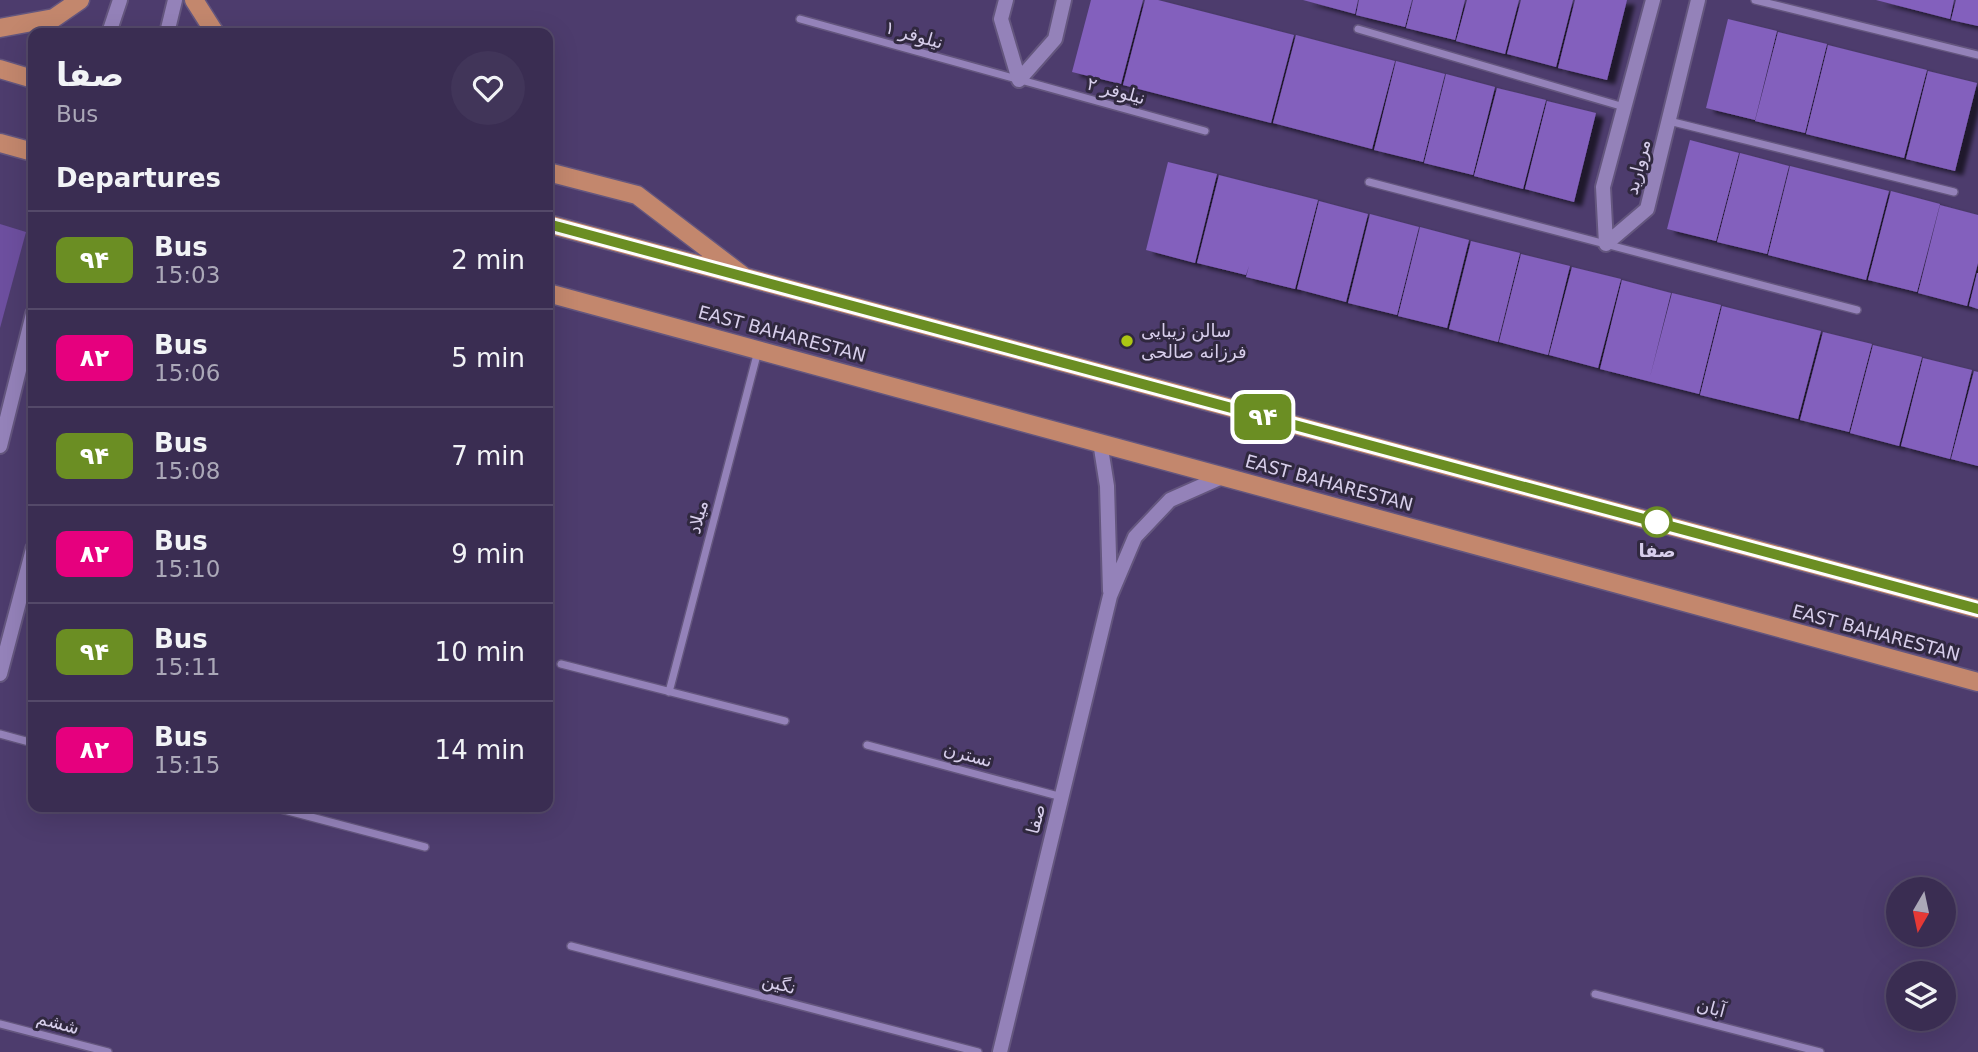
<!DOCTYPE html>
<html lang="en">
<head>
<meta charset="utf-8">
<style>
  :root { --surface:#3a2d52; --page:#413559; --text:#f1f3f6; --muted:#aba8b8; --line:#544969 }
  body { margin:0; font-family:"DejaVu Sans",Vazirmatn,sans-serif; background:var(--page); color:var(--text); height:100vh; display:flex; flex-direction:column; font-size:26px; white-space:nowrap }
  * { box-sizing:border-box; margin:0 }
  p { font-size:23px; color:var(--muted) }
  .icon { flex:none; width:38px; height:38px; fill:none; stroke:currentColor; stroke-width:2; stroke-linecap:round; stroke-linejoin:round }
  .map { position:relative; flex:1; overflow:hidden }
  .drawer { position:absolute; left:28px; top:28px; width:525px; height:784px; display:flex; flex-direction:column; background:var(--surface); border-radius:14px; box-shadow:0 7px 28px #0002,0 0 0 2px var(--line) }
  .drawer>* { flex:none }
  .badge { padding:0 14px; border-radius:10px; font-size:24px; line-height:46px }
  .needle { width:46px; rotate:189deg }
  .controls { position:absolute; left:1886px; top:877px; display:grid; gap:14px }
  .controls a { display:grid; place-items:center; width:70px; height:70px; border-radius:50%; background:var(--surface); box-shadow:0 7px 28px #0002,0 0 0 2px var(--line); font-size:35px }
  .map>.badge { position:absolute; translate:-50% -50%; box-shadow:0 0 0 4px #fff }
  h2 { padding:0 28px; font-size:26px; line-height:63px }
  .round { display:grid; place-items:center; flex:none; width:74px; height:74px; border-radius:37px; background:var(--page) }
  .head { display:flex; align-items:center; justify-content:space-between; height:119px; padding:0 28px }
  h1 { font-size:33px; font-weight:700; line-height:52px }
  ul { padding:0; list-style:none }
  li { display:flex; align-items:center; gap:21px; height:98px; padding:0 28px; border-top:2px solid var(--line) }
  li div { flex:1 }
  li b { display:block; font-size:26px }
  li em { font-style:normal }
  li .badge { min-width:77px; font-weight:700; text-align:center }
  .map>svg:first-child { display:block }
</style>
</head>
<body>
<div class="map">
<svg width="1978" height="1052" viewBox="0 0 1978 1052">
  <defs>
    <filter id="shadow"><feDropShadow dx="8" dy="4.5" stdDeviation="2" flood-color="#0009"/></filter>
  </defs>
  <rect width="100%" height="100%" fill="#4d3c6d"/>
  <path fill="#6d4f9f" d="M0 224 26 232 0 328Z"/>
  <path fill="#8360bd" filter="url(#shadow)" d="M1091 0H1143L1121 84 1072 72Z
    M1145 0H1158L1294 35 1271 123 1123 85Z
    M1303 0H1358L1355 14Z
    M1359 0H1412L1405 27 1356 15Z
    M1413 0H1465L1455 40 1406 28Z
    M1467 0H1519L1505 54 1456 41Z
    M1521 0H1573L1556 67 1507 54Z
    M1575 0H1627L1607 80 1558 68Z
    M1876 0H1954L1950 19Z
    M1956 0H1978V26L1951 20Z
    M1728 19 1777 31 1755 120 1706 108Z
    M1778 32 1827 44 1805 133 1755 121Z
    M1296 35 1395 61 1372 149 1273 123Z
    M1828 45 1927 70 1904 158 1806 134Z
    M1396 61 1445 74 1423 162 1374 150Z
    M1928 71 1977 83 1955 171 1906 159Z
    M1446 74 1495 87 1473 175 1424 163Z
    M1497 88 1546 100 1523 189 1474 176Z
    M1547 101 1596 113 1574 202 1525 189Z
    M1690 140 1739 153 1716 241 1667 229Z
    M1740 153 1789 166 1767 254 1717 242Z
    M1168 162 1217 174 1195 263 1146 250Z
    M1790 166 1889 191 1866 280 1768 255Z
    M1219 175 1318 200 1295 289 1246 277 1249 266 1246 275 1197 263Z
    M1891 191 1940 204 1917 292 1868 280Z
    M1319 201 1368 214 1346 302 1297 289Z
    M1940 205 1978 215V263L1967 306 1918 293Z
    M1370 214 1419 227 1397 315 1348 303Z
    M1420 227 1469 240 1447 328 1398 316Z
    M1471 241 1520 253 1498 342 1449 329Z
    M1521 254 1570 266 1548 355 1499 342Z
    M1572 267 1621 279 1598 368 1549 355Z
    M1977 273H1978V309L1969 306Z
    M1622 280 1671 293 1650 377 1672 293 1721 305 1699 394 1600 369Z
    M1722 306 1821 331 1798 419 1700 395Z
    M1823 332 1872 344 1849 432 1800 420Z
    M1873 345 1922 357 1899 446 1850 433Z
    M1923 358 1972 370 1950 459 1901 446Z
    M1974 371 1978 372V466L1951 459Z"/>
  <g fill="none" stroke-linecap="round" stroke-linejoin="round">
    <defs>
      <path id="street" d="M1755 0 1978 55
        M800 19 1205 131
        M1358 29 1624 107
        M1669 121 1954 192
        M1369 182 1857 310
        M561 664 785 721
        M669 692 758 351
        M0 734 33 743
        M867 745 1062 797
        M273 807 425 847
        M571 946 978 1052
        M1595 994 1820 1052
        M0 1024 108 1052"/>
      <path id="secondary" d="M1006 0 1001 19 1019 80
        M1653 0 1603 187 1606 244 1647 209 1698 0
        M109 33 120 0
        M167 33 175 0
        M1019 80 1055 39 1064 0
        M1100 442 1107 486 1110 591
        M0 446 33 314
        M0 674 33 549
        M1000 1052 1110 596 1135 537 1170 500 1224 476"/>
      <path id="primary" d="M194 0 215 33
        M0 28 54 18 80 0
        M0 69 33 79
        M0 143 33 152
        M548 172 637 195 742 275
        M548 224 1978 609
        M548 293 1978 682"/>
    </defs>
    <use href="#street" stroke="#64567e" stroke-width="10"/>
    <use href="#secondary" stroke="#64567e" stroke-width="18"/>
    <use href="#primary" stroke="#64567e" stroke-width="21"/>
    <use href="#street" stroke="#9482b9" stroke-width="7"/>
    <use href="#secondary" stroke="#9482b9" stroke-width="14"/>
    <use href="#primary" stroke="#c3876d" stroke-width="18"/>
  </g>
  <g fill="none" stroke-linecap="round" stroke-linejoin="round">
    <defs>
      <path id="line" d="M548 224 1978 609"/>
    </defs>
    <use href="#line" stroke="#fff" stroke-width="16"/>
    <use href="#line" stroke="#6b8e23" stroke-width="10"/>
  </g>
  <circle fill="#acc613" stroke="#30283f" stroke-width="2.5" cx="1127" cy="341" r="7"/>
  <circle fill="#fff" stroke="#6b8e23" stroke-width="3.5" cx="1657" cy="522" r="14"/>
  <g text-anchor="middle" stroke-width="6" stroke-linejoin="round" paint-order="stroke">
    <g font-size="18" fill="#d7ceeb" stroke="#30283f">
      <text transform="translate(914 35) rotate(16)" y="6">نیلوفر ۱</text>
      <text transform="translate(1116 91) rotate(15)" y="6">نیلوفر ۲</text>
      <text transform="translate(1638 167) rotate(-76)" y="6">مروارید</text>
      <text transform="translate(782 334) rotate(15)" y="6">EAST BAHARESTAN</text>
      <text transform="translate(1329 483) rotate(15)" y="6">EAST BAHARESTAN</text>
      <text transform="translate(698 517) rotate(-75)" y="6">میلاد</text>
      <text transform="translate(1876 633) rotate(15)" y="6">EAST BAHARESTAN</text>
      <text transform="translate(968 755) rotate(15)" y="6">نسترن</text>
      <text transform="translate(1036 819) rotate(-76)" y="6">صفا</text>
      <text transform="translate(779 984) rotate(15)" y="6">نگین</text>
      <text transform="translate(1711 1008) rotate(15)" y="6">آبان</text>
      <text transform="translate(58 1023) rotate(15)" y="6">ششم</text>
    </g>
    <g font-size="18" fill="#d7ceeb" stroke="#30283f" text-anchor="start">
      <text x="1141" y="337">سالن زیبایی<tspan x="1141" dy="21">فرزانه صالحی</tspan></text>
    </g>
    <g font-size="18" font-weight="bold" fill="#d7ceeb" stroke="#30283f">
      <text x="1657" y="557">صفا</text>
    </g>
  </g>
</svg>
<div class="controls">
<a><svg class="needle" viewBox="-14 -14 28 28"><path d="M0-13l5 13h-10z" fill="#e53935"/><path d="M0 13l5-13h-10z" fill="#aba8b8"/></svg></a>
<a><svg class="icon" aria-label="layers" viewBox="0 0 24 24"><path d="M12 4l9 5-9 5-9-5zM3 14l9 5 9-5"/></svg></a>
</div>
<b class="badge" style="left:1263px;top:417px;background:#6b8e23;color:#fff">۹۴</b>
<section class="drawer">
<div class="head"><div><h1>صفا</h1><p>Bus</p></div><a class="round"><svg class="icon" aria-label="heart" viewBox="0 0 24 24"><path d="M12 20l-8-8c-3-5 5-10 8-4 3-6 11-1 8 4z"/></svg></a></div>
<h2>Departures</h2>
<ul>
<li><span class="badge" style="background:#6b8e23;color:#fff">۹۴</span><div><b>Bus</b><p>15:03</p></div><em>2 min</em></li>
<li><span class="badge" style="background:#e6007e;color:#fff">۸۲</span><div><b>Bus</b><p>15:06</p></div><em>5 min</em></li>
<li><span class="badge" style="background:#6b8e23;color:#fff">۹۴</span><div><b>Bus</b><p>15:08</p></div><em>7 min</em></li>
<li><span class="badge" style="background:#e6007e;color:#fff">۸۲</span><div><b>Bus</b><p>15:10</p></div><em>9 min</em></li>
<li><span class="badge" style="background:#6b8e23;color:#fff">۹۴</span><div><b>Bus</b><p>15:11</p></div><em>10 min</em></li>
<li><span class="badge" style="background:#e6007e;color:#fff">۸۲</span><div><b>Bus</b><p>15:15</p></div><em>14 min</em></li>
</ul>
</section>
</div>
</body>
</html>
